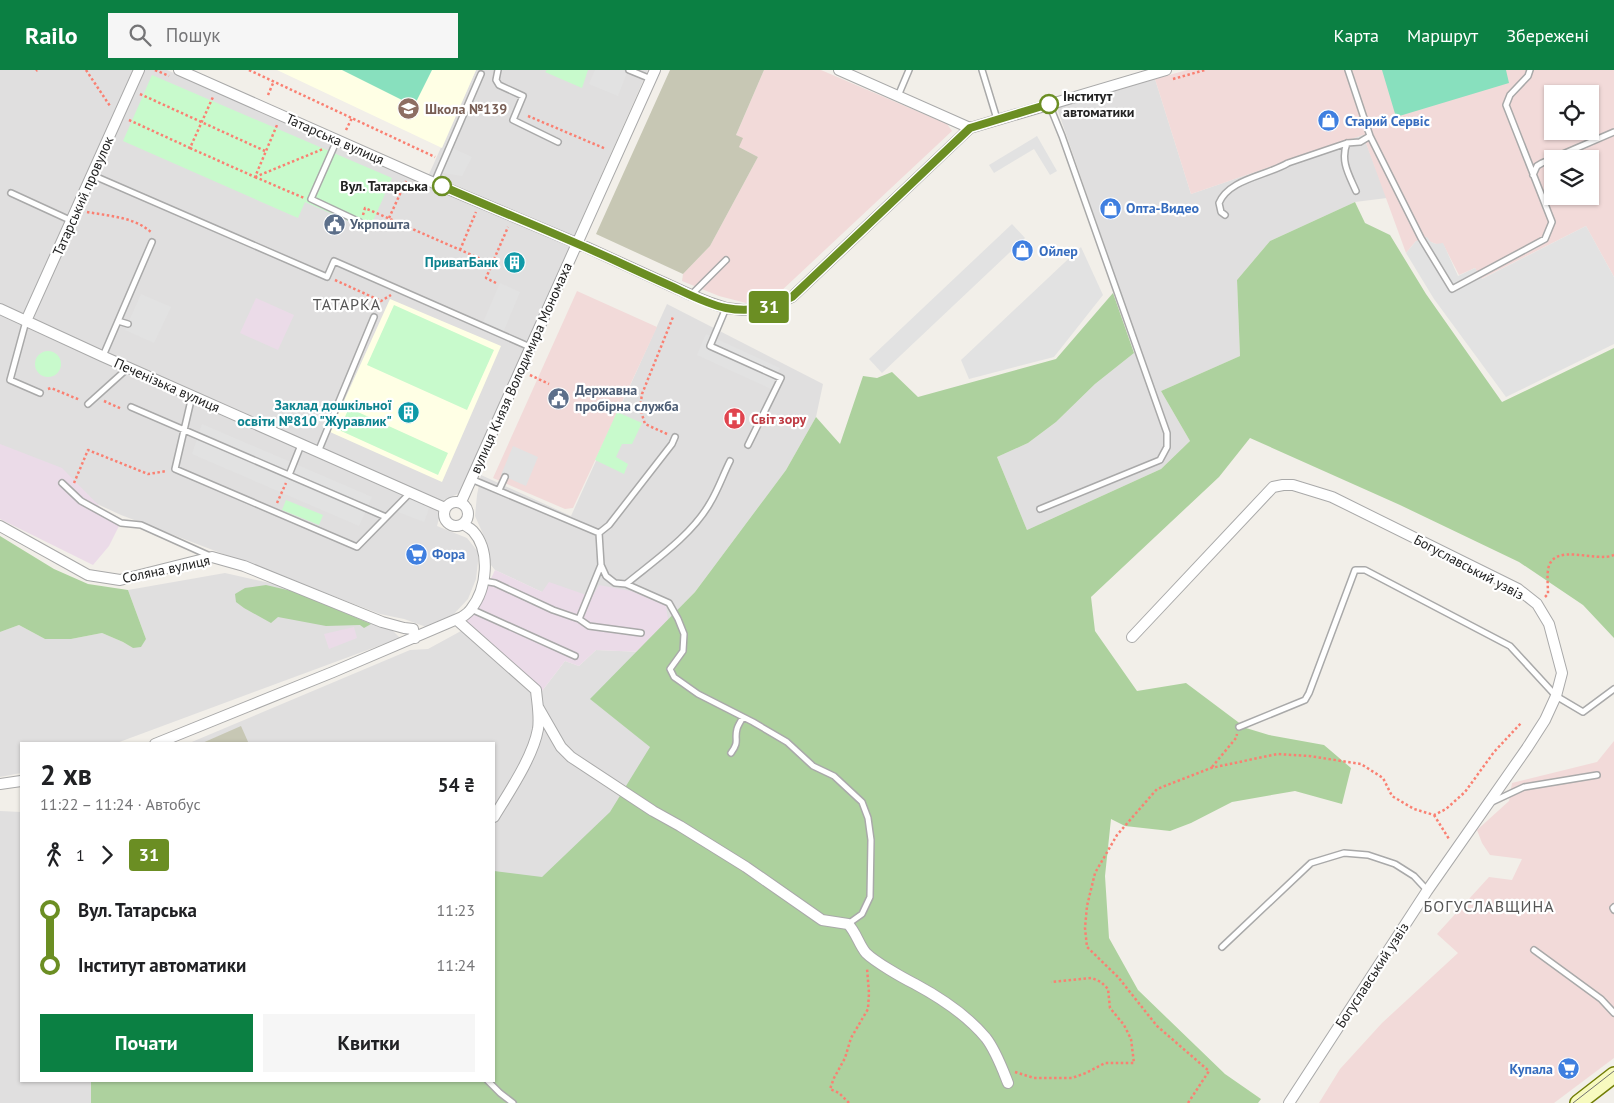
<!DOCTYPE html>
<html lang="uk">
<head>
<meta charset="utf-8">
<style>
  :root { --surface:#fff; --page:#f6f6f6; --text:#202124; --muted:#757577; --accent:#0b8043 }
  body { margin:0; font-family:"PT Sans",sans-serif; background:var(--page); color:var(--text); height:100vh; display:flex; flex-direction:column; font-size:19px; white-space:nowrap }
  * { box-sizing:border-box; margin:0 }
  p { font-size:16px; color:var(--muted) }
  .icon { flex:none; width:28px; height:28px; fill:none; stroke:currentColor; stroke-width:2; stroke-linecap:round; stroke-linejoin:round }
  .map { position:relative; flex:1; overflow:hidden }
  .panel { position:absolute; left:20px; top:672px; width:475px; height:340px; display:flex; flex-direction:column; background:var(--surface); border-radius:0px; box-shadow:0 1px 4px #0004 }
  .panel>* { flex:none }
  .badge { padding:0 10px; border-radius:4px; font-size:18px; line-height:32px }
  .tools { position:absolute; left:1544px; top:15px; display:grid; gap:10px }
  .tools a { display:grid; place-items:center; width:55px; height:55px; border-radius:0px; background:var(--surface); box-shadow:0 1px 4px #0004; font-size:25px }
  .map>.badge { position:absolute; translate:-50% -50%; box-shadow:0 0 0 2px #fff }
  .legs { display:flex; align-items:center; gap:8px; height:55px; padding:0 20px; font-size:16px }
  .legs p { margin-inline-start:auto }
  .summary { display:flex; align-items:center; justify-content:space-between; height:85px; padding:0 20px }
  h1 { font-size:28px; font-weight:700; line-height:38px }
  .cta { display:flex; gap:10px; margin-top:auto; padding:10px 20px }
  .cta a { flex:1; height:58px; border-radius:0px; background:var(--accent); color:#fff; font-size:20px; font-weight:700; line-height:58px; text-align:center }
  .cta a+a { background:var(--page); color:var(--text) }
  ul { padding:0 20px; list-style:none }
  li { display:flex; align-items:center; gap:18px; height:55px; font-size:19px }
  li i { display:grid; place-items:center; width:8px; height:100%; margin:0 6px; background:currentColor }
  li i::after { content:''; width:12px; height:12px; margin:-6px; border:4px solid; border-radius:50%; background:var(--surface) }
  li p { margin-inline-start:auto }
  li:first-child i { background:linear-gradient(#0000 50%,currentColor 0) }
  li:last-child i { background:linear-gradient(currentColor 50%,#0000 0) }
  header { display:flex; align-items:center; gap:30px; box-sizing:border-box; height:70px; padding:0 25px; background:var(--accent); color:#fff }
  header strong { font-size:24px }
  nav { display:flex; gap:28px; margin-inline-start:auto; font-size:18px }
  .search { width:350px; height:45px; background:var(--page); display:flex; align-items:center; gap:12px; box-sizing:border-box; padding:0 18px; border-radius:0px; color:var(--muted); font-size:19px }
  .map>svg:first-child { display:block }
</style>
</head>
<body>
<header>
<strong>Railo</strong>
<div class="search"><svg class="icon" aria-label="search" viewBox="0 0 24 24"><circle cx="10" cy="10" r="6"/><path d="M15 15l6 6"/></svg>Пошук</div>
<nav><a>Карта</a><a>Маршрут</a><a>Збережені</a></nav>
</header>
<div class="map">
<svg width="1614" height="1033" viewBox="0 0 1614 1033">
  <rect width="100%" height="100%" fill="#f2efe9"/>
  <path fill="#e0dfdf" d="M0 0H167L425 113 476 0H648L460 423 444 430 437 456 467 468 479 483 476 509 468 529 453 545 429 558 404 549 380 544 121 445 0 389Z
    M1155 9 1191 124 1363 65 1387 128 1355 132 1270 171 1237 210 1240 286 1161 321 1190 371 1161 399 1027 460 997 387 1028 373 1056 352 1095 314 1134 283 1141 281 1057 38Z
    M667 234 823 314 816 347 786 400 695 522 668 550 592 527 542 522 495 500 491 495 487 473 475 446 477 425 481 405 571 446Z
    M225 503 279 515 392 560 400 568 114 674H21V703L0 707V562L19 555 45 569H71L102 563 123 572 133 578 146 569 128 520Z
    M461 561 530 620 542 621 565 591 579 596 596 580 643 582 693 617 494 1011V674H187L410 580 428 579Z
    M0 741 21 742V1011H91V1033H0Z"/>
  <path fill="#f2dad9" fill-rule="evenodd" d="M764 0H821L947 54 952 61 779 223 761 232 746 233 719 226 682 211 683 204 710 176 758 87 739 77 736 65Z
    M1187 0H1614V207L1586 156 1481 209 1475 198 1459 205 1443 174H1436L1431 172 1416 171 1406 183 1363 65 1191 124 1155 9ZM1552 24H1590V61H1552ZM1552 89H1590V126H1552Z
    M577 221 657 257 573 438 565 439 493 408Z
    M1614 671V988L1554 1033H1319L1340 999 1382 953 1458 883 1437 864 1489 807 1512 810 1522 789 1490 785 1482 773 1477 760 1509 731 1512 713 1597 692Z"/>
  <path fill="#ebdbe8" d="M256 228 294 245 278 280 240 263Z
    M0 374 62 398 119 456 109 476 93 495 0 449Z
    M495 500 542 522 549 512 592 527 599 515 631 521 666 536 669 556 643 582 596 580 579 596 565 591 542 621 536 620 463 555 476 540Z
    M354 557 357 568 329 579 324 564Z"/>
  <path fill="#ffffe5" d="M277 0H476L442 78Z
    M390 229 501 276 442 412 330 362Z"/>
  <path fill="#c7c7b4" d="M670 0H764L736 65 743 68 739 77 758 87 710 176 683 204 596 164Z
    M241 656 249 674H200Z"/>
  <path fill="#add19e" d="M1355 132 1365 153 1390 165 1426 224 1502 332 1614 278V568L1583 535 1519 492 1400 435 1250 368 1219 407 1091 527 1095 561 1137 621 1186 613 1246 658 1269 665 1324 675 1351 698 1342 734 1295 721 1232 732 1191 753 1170 761 1125 756 1111 749 1105 806 1109 868 1138 920 1225 1004 1261 1029 1258 1033H91V1011H494V801L542 807 610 742 650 677 590 629 695 522 786 400 816 347 840 374 863 306 877 308 892 302 918 327 1056 289 1113 223 1134 283 1095 314 1056 352 1028 373 997 387 1027 460 1161 399 1190 371 1161 321 1240 286 1237 210 1270 171Z
    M0 466 54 499 88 514 128 520 146 569 141 577 133 578 123 572 102 563 71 569H45L19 555 0 562Z
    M266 515 296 522 371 554 364 558 360 555 326 556 278 547 271 553 244 538 236 532 235 524 245 518Z"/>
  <path fill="#c8facc" d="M547 0H588L582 18 545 2Z
    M152 5 392 108 369 160 305 132 298 148 123 71Z
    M394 235 494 280 467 340 367 295Z
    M35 294a13 13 0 1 1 26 0a13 13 0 1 1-26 0Z
    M349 338 448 383 438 405 339 360Z
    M617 342 642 353 632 374H622L616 387 628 394 624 404 595 390Z
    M286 430 323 445 319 455 282 440Z"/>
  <path fill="#88e0be" d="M342 0H432L414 36Z
    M1382 0H1506L1509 13 1396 47Z"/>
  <path fill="#e2e2e2" d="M595 0H628L618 26 589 14Z
    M1037 66 1057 101 1050 105 1034 79 994 103 989 95Z
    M450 77 472 87 462 106 438 102Z
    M1012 154 1025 168 882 303 869 289Z
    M1586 156 1614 207V274L1506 327 1434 229 1406 183 1416 171 1427 167 1431 172 1436 174 1443 173 1458 206 1475 198 1482 209Z
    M1081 177 1103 225 1054 287 969 309 961 290Z
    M500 213 520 222 502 265 482 255Z
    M141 224 171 237 154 273 125 260Z
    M706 264 780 298 771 319 697 285Z
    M202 354 372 427 359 456 192 384Z
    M513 376 538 387 526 416 501 405Z
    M410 423 431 433 424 452 393 440Z"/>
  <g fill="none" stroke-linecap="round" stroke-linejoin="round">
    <defs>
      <path id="lane" d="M498 0 496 10 499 15 523 26 513 50 558 72
        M629 0 651 9
        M982 0 997 49
        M1348 0 1370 66 1421 168 1452 219 1545 169 1552 152 1506 35 1510 25 1528 6 1530 0
        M898 26 909 0
        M337 70 311 129 360 152
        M1347 73C1340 91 1349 105 1356 121
        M92 105 327 207 334 191 530 277
        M1533 105 1537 96 1542 93 1614 62
        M434 113 481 4
        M11 123 72 151
        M1225 145 1221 142 1219 133C1229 109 1266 106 1288 93L1347 73 1360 72 1370 66
        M691 225 726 190
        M726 238 710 276 781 308 748 375
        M26 251 10 310 40 323
        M118 251 128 254
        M103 286 152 172
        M192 326 175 399 357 477 410 423
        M88 334 128 298
        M131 337 386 447
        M318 382 374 247
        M289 405 301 375
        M471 409 599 463
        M62 413 81 431 121 453 141 455 210 486
        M499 420 505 407
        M1040 439 1160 390 1167 377V363L1062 66 1049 34
        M599 463 601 495 606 506 615 513 626 514 669 533 678 549 684 564 683 581 670 599 674 607 698 624 753 652 787 672 813 696 834 706 862 732 868 748 871 770 870 827 862 844 848 854
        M599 463 609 455 672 374 675 367
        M483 511 495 513 553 540 579 549 589 556 641 563
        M626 514C654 491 692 465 710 433 718 420 723 405 730 391
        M471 539 575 586
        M579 549 601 495
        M1239 657 1305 630 1309 623 1355 500H1365L1510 576 1556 626 1583 642 1614 619
        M731 683C740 671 734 670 737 659 738 655 741 651 743 647
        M1492 732 1524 717 1597 705
        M1614 837 1613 838 1614 840
        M1222 877 1311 793 1344 783 1368 785 1395 794 1414 806 1427 820
        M1534 880 1601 929 1614 943
        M488 1011 500 1023 513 1033"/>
      <path id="street" d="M179 0 434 113 586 177 691 225 711 233 726 238 743 240 763 239 776 235 792 227 970 58 1166 0
        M839 0 970 58
        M0 239 102 286 445 438
        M26 251 139 0
        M461 432 655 0
        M444 444a12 12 0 1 1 24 0a12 12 0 1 1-24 0Z
        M0 456 88 505 120 510 212 487 244 496 382 552 404 558 413 559 415 568
        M457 550 536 620C537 632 540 646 538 659 533 687 509 722 494 747
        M1132 567 1273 417 1283 415H1293L1332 427 1518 519 1537 534 1549 554 1562 603 1556 626 1545 650 1527 678 1427 821 1289 1033
        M538 637 561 677 571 687 653 741 680 756 746 797 822 850 848 854C856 862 859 875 866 883 875 892 903 908 915 914 941 928 967 945 986 968 996 981 1002 998 1008 1013
        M155 674 333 602 462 547C465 545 469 542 471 539 487 519 491 481 473 461 470 458 466 456 463 454
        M0 714 21 711"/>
      <path id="secondary" d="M1578 1033 1614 1005"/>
    </defs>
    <use href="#lane" stroke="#a9a9a9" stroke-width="8"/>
    <use href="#street" stroke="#a9a9a9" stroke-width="12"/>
    <use href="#secondary" stroke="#707d05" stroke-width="18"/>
    <path stroke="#fa8072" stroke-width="2.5" stroke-dasharray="2.5 2.5" stroke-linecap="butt" d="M86 0 110 36
      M155 0 169 6
      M249 0 435 87
      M36 1 37 0
      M1173 9 1205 0
      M140 24 265 81
      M268 25 274 11
      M528 46 606 79
      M129 50 190 78 213 27
      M346 60 352 48
      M190 78 255 107 277 55
      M255 107 304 128
      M255 107 323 79
      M87 142C109 146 135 147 152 163
      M363 145 365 138 492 194 486 208 498 214
      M389 148 406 111
      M460 180 476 142
      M492 194 508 157
      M335 210 381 231 391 225
      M530 305 549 314
      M48 319 51 318 80 330
      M104 331 122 339
      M667 364 645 354 640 338 642 324 673 247
      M74 413 88 380 148 404 167 401
      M277 433 286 413
      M1545 527 1548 524C1548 516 1547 508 1548 500 1552 471 1596 493 1614 485
      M1212 697 1236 668 1237 664
      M1434 745 1449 769
      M1015 1002 1034 1008H1072L1086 1003 1105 993H1134L1131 969 1124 955 1110 938 1108 919 1101 912 1092 908 1051 912
      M849 1033 839 1023 830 1019 834 1008 845 988 851 968 868 939 869 923 867 898
      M1188 1033 1209 1001 1157 956 1118 907 1087 877 1085 858 1087 836 1095 803 1117 765 1157 719 1211 698 1277 684 1309 686 1361 694 1383 708 1392 726 1414 739 1434 745 1446 739 1465 722 1494 682 1522 652"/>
    <use href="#lane" stroke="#fff" stroke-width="5"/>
    <use href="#street" stroke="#fff" stroke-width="10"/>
    <use href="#secondary" stroke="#f7fabf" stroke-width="15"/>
    <path stroke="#707070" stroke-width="1" d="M1573 1033 1614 1001"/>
  </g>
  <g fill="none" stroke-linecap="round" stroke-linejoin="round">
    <defs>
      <path id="line-1" d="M442 116C499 141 557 164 614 190 633 199 653 208 673 217 690 225 707 234 726 238 750 243 771 238 792 227L970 58 1049 34"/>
    </defs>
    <use href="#line-1" stroke="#fff" stroke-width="11"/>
    <use href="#line-1" stroke="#6b8e23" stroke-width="8"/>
  </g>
  <defs>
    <symbol id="school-disc" viewBox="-11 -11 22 22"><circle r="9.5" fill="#8d6e63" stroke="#fff"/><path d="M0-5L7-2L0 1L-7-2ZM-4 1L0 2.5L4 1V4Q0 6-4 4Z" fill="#fff"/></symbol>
    <symbol id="shop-disc" viewBox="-11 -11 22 22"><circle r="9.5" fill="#3f7fe0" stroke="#fff"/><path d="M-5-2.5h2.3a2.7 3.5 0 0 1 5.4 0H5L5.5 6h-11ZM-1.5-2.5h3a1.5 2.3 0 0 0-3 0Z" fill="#fff"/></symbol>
    <symbol id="civic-disc" viewBox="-11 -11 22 22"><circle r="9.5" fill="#5c6f8a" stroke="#fff"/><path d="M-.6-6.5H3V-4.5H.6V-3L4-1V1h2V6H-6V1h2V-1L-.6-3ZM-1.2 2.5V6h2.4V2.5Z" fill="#fff"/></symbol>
    <symbol id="building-disc" viewBox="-11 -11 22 22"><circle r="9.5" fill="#0f9aa8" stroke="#fff"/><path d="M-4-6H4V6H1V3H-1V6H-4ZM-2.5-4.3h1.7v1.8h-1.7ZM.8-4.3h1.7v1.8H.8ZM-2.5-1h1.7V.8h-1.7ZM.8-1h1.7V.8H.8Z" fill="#fff"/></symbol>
    <symbol id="hospital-disc" viewBox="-11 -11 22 22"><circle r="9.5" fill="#e0444e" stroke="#fff"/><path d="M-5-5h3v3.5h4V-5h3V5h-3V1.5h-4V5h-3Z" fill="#fff"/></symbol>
    <symbol id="supermarket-disc" viewBox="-11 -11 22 22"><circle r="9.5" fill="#3f7fe0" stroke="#fff"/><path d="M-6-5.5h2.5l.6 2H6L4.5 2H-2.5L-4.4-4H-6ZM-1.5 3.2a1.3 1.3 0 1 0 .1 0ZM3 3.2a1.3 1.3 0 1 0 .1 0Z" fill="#fff"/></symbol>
  </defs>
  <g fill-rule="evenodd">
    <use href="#school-disc" x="396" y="26" width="25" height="25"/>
    <use href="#shop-disc" x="1316" y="38" width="25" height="25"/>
    <use href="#shop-disc" x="1098" y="126" width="25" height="25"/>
    <use href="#civic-disc" x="322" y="142" width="25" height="25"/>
    <use href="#shop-disc" x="1010" y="168" width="25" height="25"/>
    <use href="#building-disc" x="502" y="180" width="25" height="25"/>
    <use href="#civic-disc" x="546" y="316" width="25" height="25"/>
    <use href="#building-disc" x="396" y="330" width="25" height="25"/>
    <use href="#hospital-disc" x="722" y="336" width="25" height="25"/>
    <use href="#supermarket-disc" x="404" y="472" width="25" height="25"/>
    <use href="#supermarket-disc" x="1556" y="986" width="25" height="25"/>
  </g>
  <g fill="#fff" stroke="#6b8e23" stroke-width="2.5">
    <circle cx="1049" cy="34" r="9"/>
    <circle cx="442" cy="116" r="9"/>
  </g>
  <g text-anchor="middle" stroke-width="4.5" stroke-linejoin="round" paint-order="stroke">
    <g font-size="14" font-weight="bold" fill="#222" stroke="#fff" text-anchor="start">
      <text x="1063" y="31">Інститут<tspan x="1063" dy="16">автоматики</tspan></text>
      <text x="428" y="121" text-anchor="end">Вул. Татарська</text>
    </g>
    <g font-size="14" font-weight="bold" fill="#785e54" stroke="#fff" text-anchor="start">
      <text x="425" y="44">Школа №139</text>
    </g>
    <g font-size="14" font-weight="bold" fill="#366cbe" stroke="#fff" text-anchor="start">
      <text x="1345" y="56">Старий Сервіс</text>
      <text x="1126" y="143">Опта-Видео</text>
      <text x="1039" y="186">Ойлер</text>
      <text x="432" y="489">Фора</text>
      <text x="1553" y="1004" text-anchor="end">Купала</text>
    </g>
    <g font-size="14" fill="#222" stroke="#fff">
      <text transform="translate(335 69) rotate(24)" y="5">Татарська вулиця</text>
      <text transform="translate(83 126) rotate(-66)" y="5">Татарський провулок</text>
      <text transform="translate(521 298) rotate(-66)" y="5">вулиця Князя Володимира Мономаха</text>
      <text transform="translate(167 315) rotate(24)" y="5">Печенізька вулиця</text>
      <text transform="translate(1469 497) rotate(28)" y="5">Богуславський узвіз</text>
      <text transform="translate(166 499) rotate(-12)" y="5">Соляна вулиця</text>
      <text transform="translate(1372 905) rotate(-57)" y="5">Богуславський узвіз</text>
    </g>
    <g font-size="14" font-weight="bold" fill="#4e5e75" stroke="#fff" text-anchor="start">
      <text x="350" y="159">Укрпошта</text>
      <text x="575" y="325">Державна<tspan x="575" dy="16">пробірна служба</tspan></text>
    </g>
    <g font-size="14" font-weight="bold" fill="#0d838f" stroke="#fff" text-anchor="end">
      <text x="498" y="197">ПриватБанк</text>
      <text x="392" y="340">Заклад дошкільної<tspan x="392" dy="16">освіти №810 "Журавлик"</tspan></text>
    </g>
    <g font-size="14" font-weight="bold" fill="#be3a42" stroke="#fff" text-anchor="start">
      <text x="751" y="354">Світ зору</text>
    </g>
    <g font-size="16" letter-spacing="1" fill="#555" stroke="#fff">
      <text x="347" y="240">ТАТАРКА</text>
      <text x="1489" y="842">БОГУСЛАВЩИНА</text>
    </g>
  </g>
</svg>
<div class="tools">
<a><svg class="icon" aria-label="locate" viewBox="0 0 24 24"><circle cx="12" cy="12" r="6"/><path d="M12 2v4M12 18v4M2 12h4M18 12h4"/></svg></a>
<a><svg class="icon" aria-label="layers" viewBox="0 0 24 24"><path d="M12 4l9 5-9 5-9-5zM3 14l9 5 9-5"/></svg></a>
</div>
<b class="badge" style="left:769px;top:237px;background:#6b8e23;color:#fff">31</b>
<section class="panel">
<div class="summary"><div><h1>2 хв</h1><p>11:22 – 11:24 · Автобус</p></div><b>54 ₴</b></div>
<div class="legs"><svg class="icon" aria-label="walk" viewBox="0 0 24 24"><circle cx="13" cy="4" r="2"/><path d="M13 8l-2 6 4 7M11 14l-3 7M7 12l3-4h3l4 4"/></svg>1<svg class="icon" aria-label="forward" viewBox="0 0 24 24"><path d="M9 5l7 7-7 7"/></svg><b class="badge" style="background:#6b8e23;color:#fff">31</b></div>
<ul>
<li><i style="color:#6b8e23"></i><b>Вул. Татарська</b><p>11:23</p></li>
<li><i style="color:#6b8e23"></i><b>Інститут автоматики</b><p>11:24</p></li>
</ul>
<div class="cta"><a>Почати</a><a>Квитки</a></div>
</section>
</div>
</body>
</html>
